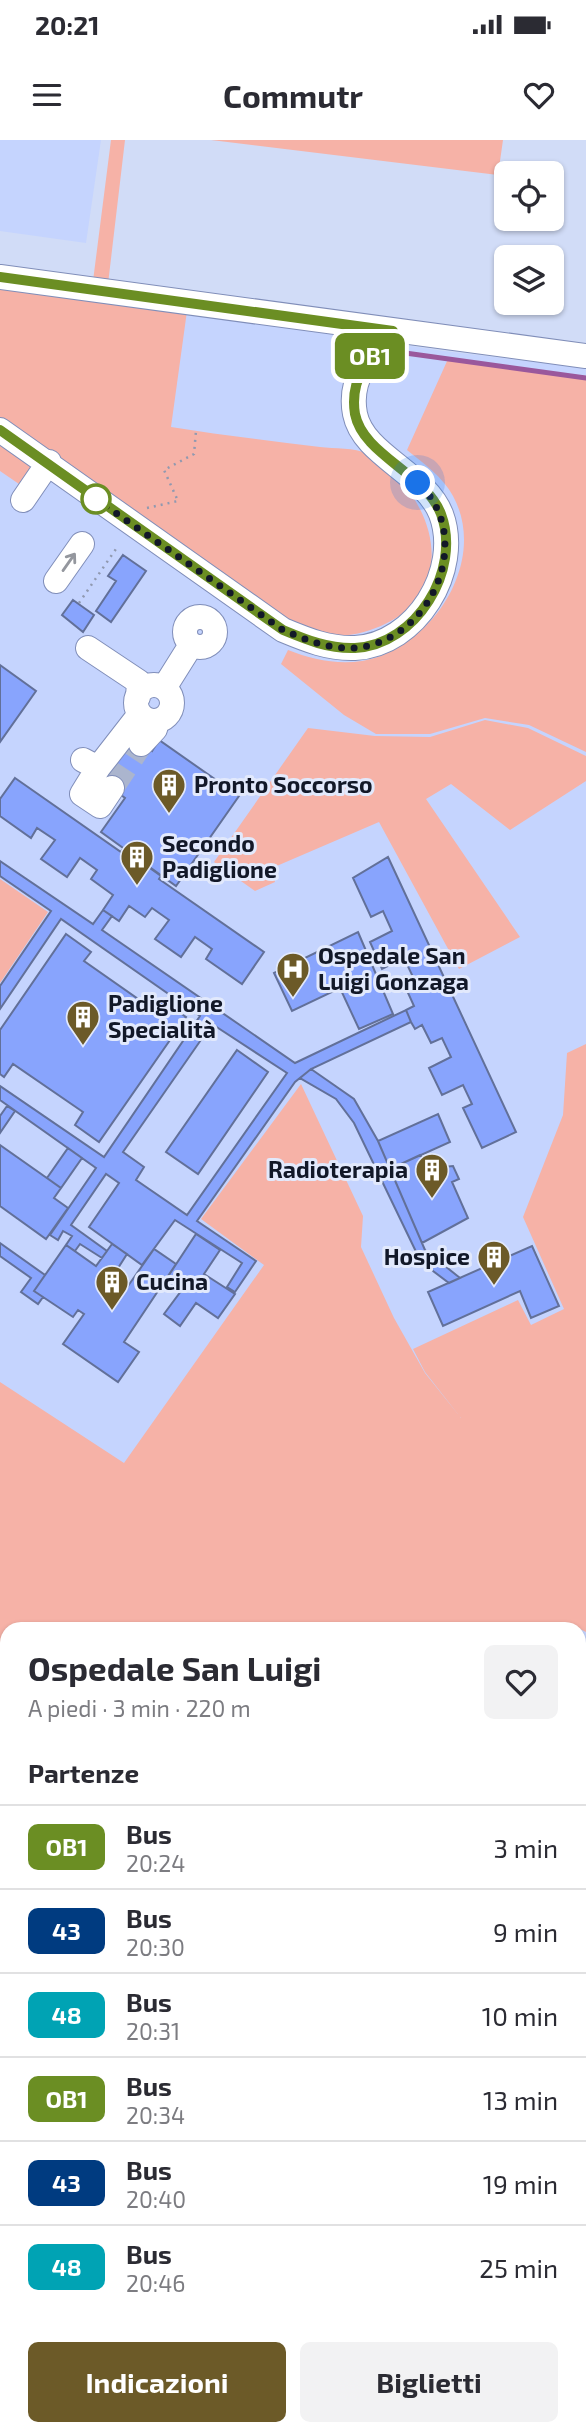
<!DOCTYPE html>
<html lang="it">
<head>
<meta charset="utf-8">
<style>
  :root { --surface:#fff; --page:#f2f2f3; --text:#2b2b33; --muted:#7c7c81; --line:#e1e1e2; --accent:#6c5a28 }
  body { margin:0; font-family:"Exo 2",sans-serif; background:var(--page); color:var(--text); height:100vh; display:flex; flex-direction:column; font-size:26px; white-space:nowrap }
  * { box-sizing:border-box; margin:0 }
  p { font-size:23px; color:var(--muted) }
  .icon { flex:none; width:38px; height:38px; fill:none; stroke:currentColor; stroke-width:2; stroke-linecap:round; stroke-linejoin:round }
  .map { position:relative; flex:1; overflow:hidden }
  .drawer { position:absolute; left:0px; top:1482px; width:586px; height:814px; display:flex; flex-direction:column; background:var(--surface); border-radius:21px 21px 0 0; box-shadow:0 2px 5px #0004 }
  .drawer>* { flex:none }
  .badge { padding:0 14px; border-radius:10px; font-size:24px; line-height:46px }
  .tools { position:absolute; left:494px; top:21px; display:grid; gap:14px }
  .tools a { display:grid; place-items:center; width:70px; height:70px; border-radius:10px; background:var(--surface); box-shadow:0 2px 5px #0004; font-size:35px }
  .you { position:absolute; width:35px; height:35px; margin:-18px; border:5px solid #fff; border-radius:50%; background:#1a73e8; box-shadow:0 0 0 10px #1a73e833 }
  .map>.badge { position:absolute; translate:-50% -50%; box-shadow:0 0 0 4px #fff }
  h2 { padding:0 28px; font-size:26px; line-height:63px }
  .round { display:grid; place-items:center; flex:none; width:74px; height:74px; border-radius:10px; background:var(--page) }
  .overview { display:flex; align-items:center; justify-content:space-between; height:119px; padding:0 28px }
  h1 { font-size:33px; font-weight:700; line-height:52px }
  .primary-button { display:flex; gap:14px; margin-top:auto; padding:14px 28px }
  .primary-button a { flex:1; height:80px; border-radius:10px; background:var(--accent); color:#fff; font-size:28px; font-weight:700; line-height:80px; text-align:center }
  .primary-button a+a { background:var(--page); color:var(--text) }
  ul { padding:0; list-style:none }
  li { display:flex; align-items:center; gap:21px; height:84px; padding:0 28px; border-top:2px solid var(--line) }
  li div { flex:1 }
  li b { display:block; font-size:26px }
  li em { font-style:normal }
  li .badge { min-width:77px; font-weight:700; text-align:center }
  .status { display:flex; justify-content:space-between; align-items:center; height:49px; padding:0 35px; background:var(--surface); direction:ltr }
  .status svg { height:19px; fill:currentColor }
  header { display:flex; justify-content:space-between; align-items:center; height:91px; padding:0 28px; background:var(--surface); font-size:32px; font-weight:700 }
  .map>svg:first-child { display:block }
</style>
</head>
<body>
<div class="status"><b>20:21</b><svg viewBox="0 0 49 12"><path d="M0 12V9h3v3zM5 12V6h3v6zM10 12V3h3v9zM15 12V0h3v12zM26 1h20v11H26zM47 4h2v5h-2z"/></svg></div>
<header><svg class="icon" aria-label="menu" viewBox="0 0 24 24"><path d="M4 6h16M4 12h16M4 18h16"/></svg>Commutr<svg class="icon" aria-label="heart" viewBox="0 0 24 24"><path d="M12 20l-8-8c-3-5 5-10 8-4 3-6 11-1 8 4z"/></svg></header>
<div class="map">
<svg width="586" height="2295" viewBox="0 0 586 2295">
  <rect width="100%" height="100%" fill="#d1dcf7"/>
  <path fill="#c5d4fe" d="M0 0H101L86 103 0 91Z
    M0 145 444 211 586 228V1717L579 1715V1489H7V1542L0 1540Z"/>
  <path fill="#f6b2a7" d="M111 0H125L108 144 93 141Z
    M211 0H503L498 35Z
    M0 145 187 171 171 287C221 295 270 301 320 307 334 309 355 307 367 314 431 348 465 447 385 484 371 491 350 497 334 495 322 494 309 490 297 487L0 281Z
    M448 219 586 236V612L529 585 485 578 430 594H376L344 575 281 524 288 510C311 519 336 525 362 521 431 509 489 422 453 356 443 337 423 323 407 310Z
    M0 303 32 325 19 344 0 331Z
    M485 580 528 588 586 616V641L510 690 451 644 426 659 520 797 459 829 379 682 272 728 275 742 255 751 214 722 308 588 375 596 430 597Z
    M0 739 48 772 0 843Z
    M586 904V1492L568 1483 563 1489H7V1536L0 1534V1242L124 1323 264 1125 201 1079 301 944 363 1076 361 1107 394 1178 425 1233 461 1278 425 1232 413 1209 518 1160 531 1185 564 1169 523 1077 563 975 567 913Z
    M579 1862 586 1864V2219L579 2232V1965L584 1951V1925H579Z
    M348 2289H388L385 2295H349Z
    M517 2289H552L550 2295H515Z"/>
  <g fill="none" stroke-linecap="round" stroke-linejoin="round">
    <path stroke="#9a589c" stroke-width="5" d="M398 212 586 238
      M579 1994 586 1971
      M526 2295 528 2289"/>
  </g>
  <path fill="#88a4fd" stroke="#627099" stroke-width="2" fill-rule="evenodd" d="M123 415 146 431 111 482 96 471 116 441 108 436Z
    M73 460 94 475 83 492 62 475Z
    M0 525 36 551 0 602Z
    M131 597 152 611 159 600 239 656 176 746 101 692 125 658 101 640Z
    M15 638 121 712 123 709 161 736 159 739 264 812 242 844 206 819 212 809 195 797 181 817 155 799 169 780 152 768 145 777 129 766 119 781 103 770 113 755 91 739 97 730 80 718 67 737 41 719 55 700 37 688 31 698 0 676V659Z
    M388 717 516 992 482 1008 463 968 472 964 463 945 442 955 429 928 451 917 442 898 431 903 422 885 415 889 411 882 406 870 414 866 404 844 414 839 404 818 382 829 370 802 392 791 383 771 371 777 353 738Z
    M0 721 93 784 103 770 112 776 102 790 295 923 406 870 411 882 311 929 295 942 197 1081 256 1121 235 1152 227 1147 242 1123 175 1080 142 1125 89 1087 119 1043 106 1034 71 1085 107 1111 102 1118 80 1104 75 1111 66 1105 72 1096 63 1091 58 1100 50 1095 96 1028 0 960V946L104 1017 200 876 61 779 0 869V846L51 771 0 736ZM212 884 287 933 187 1075 136 1040 144 1027 123 1012Z
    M358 792 393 874 359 889 340 848 292 871 274 833Z
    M66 794 91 812 84 821 154 870 161 860 186 877 99 1002 75 985 83 972 13 924 4 937 0 934V890Z
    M237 910 268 932 198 1034 166 1012Z
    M311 929 354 959 378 1001 425 1110 460 1138 449 1143 421 1122 354 983 336 959 300 938Z
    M7 966 15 971 0 993V976Z
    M438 974 450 1002 390 1029 378 1001Z
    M0 1005 61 1048 54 1058 68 1068 46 1099 0 1066Z
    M68 1008 82 1018 61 1048 47 1038Z
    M420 1015 431 1028 453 1026 459 1039 452 1042 468 1078 422 1103 390 1029Z
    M196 1094 220 1110 204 1134 235 1154 218 1178 196 1163 180 1186 164 1174 181 1151 165 1141Z
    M0 1103 45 1135 34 1151 43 1157 38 1164 21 1152 31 1138 0 1116Z
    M112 1104 127 1114 113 1136 128 1146 154 1109 176 1124 124 1202 139 1212 118 1242 63 1204 84 1174 78 1170 73 1177 34 1151 66 1105 96 1126Z
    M532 1106 559 1166 531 1178 520 1151 443 1186 428 1152Z
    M579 1551 586 1556V1602L579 1597Z"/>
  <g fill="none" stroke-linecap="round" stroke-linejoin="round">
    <path stroke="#abb5ce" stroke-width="24" stroke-dasharray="24 12" stroke-linecap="butt" d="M112 648 141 604"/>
    <defs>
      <path id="minor" d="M0 137 586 216
        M0 290 283 490C307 500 329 509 355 508 416 505 462 430 441 374 425 333 363 315 355 274 348 238 370 215 393 191
        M23 360 49 322
        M56 441 82 404
        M185 492a15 15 0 1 1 30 0a15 15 0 1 1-30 0Z
        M88 508 139 542 138 557
        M136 563a18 18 0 1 1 36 0a18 18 0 1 1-36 0Z
        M164 548 191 505
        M141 604 155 589 157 581
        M83 620 98 628 140 574
        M98 628 82 654 100 666 112 648
        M579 1625 586 1627
        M0 1649 7 1651
        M579 1824 586 1826
        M580 2295 586 2283"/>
    </defs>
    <use href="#minor" stroke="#808eb9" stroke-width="26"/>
    <path stroke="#9099b0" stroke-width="2.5" stroke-dasharray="2 5" stroke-linecap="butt" d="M147 368 178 361 164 330 194 314 196 291
      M79 463 118 406
      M0 1678 7 1680
      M579 1856 586 1858
      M579 2257 586 2244"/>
    <use href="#minor" stroke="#fff" stroke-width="24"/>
  </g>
  <defs><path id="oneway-shaft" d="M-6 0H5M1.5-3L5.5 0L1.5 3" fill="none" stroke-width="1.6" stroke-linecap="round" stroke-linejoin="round" transform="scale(1.75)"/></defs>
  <use stroke="#94979e" href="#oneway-shaft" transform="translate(69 422) rotate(-55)"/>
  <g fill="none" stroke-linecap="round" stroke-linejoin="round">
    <defs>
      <path id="line" d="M0 137 393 191C370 215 349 238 355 274 363 315 425 333 441 374 462 430 416 505 355 508 329 509 307 500 283 490L0 290"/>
    </defs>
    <use href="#line" stroke="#fff" stroke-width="16"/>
    <use href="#line" stroke="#6b8e23" stroke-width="10"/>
    <path stroke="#121828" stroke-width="7" stroke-dasharray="0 12.6" d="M96 359 283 490C311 502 340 514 371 505 439 486 472 392 418 343"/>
  </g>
  <defs>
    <symbol id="building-pin" viewBox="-11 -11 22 30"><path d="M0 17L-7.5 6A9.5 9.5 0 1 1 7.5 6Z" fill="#6c5a28" stroke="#e2e9fc"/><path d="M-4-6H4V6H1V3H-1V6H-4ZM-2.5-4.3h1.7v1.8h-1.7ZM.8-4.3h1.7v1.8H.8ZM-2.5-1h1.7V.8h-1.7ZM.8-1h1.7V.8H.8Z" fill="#fff"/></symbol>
    <symbol id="hospital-pin" viewBox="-11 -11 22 30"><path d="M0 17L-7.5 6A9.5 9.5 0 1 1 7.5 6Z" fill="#6c5a28" stroke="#e2e9fc"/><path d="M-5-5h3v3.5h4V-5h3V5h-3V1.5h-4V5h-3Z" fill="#fff"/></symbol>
  </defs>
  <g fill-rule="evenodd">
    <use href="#building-pin" x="150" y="626" width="38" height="52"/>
    <use href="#building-pin" x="118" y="698" width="38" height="52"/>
    <use href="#hospital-pin" x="274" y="810" width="38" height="52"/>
    <use href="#building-pin" x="64" y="858" width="38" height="52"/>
    <use href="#building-pin" x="413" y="1011" width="38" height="52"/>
    <use href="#building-pin" x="475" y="1098" width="38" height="52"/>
    <use href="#building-pin" x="93" y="1123" width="38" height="52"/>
  </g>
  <circle fill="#fff" stroke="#6b8e23" stroke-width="3.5" cx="96" cy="359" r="14"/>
  <g text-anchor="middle" stroke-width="6" stroke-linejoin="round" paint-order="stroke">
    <g font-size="23" font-weight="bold" fill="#121828" stroke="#e2e9fc" text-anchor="start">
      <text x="194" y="653">Pronto Soccorso</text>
      <text x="162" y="712">Secondo<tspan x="162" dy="26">Padiglione</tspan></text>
      <text x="318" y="824">Ospedale San<tspan x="318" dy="26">Luigi Gonzaga</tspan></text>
      <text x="108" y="872">Padiglione<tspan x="108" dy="26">Specialità</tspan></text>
      <text x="408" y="1038" text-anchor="end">Radioterapia</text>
      <text x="470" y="1125" text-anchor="end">Hospice</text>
      <text x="136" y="1150">Cucina</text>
    </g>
  </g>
</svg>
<div class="tools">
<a><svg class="icon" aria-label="locate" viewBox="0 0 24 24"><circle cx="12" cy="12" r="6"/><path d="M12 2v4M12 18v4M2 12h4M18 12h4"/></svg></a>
<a><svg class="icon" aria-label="layers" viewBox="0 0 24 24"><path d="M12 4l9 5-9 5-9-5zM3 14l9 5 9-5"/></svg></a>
</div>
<div class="you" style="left:418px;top:343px"></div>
<b class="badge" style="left:370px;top:216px;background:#6b8e23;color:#fff">OB1</b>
<section class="drawer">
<div class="overview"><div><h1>Ospedale San Luigi</h1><p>A piedi · 3 min · 220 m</p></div><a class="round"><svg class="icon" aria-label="heart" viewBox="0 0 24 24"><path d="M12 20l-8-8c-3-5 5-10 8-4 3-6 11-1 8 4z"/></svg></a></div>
<h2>Partenze</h2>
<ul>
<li><span class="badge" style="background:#6b8e23;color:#fff">OB1</span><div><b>Bus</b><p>20:24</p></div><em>3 min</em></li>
<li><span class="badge" style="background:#003b80;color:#fff">43</span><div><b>Bus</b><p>20:30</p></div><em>9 min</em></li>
<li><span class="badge" style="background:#00a3b4;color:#fff">48</span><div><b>Bus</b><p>20:31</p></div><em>10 min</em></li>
<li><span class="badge" style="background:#6b8e23;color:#fff">OB1</span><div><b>Bus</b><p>20:34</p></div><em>13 min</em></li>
<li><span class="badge" style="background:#003b80;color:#fff">43</span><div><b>Bus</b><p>20:40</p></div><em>19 min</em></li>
<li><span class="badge" style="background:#00a3b4;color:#fff">48</span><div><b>Bus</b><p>20:46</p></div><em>25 min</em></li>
</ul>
<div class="primary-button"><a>Indicazioni</a><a>Biglietti</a></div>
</section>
</div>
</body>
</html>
